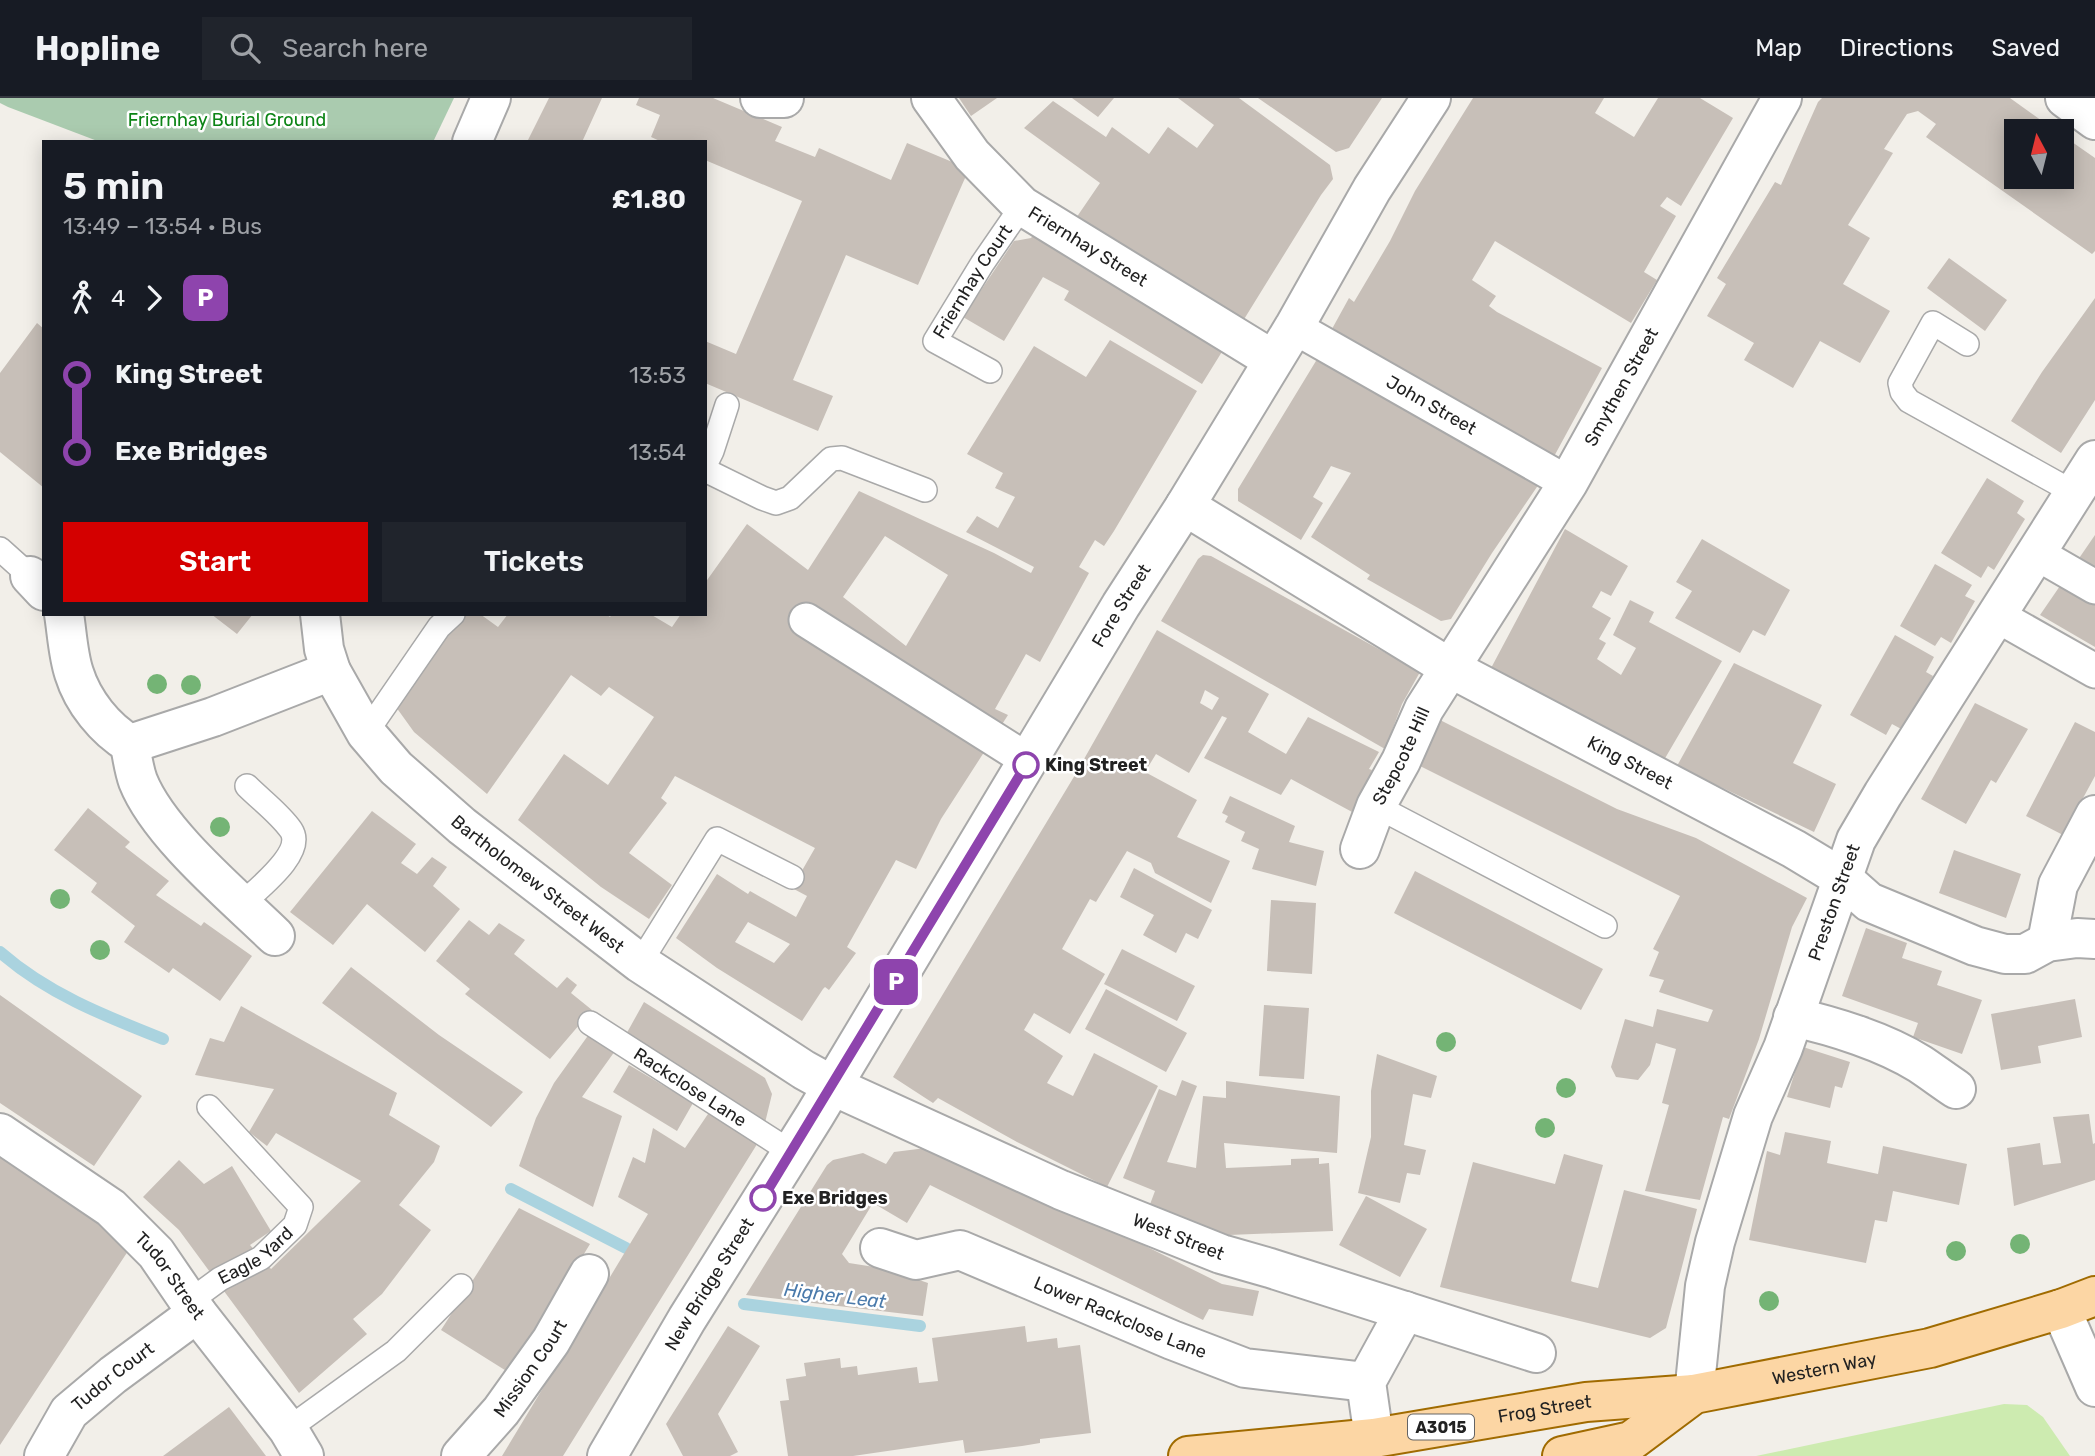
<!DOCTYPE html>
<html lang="en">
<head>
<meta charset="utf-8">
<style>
  :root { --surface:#171b24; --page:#20242c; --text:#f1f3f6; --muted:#9ea1a6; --line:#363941; --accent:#d40000 }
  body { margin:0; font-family:Rubik,sans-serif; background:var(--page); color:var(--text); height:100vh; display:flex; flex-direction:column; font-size:26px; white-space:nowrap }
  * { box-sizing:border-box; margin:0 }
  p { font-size:23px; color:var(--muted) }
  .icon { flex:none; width:38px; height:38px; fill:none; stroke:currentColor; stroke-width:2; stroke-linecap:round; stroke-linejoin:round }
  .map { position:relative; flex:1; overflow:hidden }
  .details { position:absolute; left:42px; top:42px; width:665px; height:476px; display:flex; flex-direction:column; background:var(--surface); border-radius:0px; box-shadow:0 4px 18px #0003 }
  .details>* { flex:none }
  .badge { padding:0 14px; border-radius:10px; font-size:24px; line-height:46px }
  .needle { width:46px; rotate:353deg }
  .buttons { position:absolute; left:2004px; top:21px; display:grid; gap:14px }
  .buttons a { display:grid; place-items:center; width:70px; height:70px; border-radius:0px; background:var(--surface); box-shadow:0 4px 18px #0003; font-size:35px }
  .map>.badge { position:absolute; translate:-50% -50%; box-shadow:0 0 0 4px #fff }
  .legs { display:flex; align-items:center; gap:10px; height:77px; padding:0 21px; font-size:23px }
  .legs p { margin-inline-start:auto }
  .headline { display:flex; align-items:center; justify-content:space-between; height:119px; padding:0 21px }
  h1 { font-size:38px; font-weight:600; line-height:52px }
  .button { display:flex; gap:14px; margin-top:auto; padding:14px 21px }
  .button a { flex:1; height:80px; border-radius:0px; background:var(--accent); color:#fff; font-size:28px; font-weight:600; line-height:80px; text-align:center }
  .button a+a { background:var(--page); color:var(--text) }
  ul { padding:0 21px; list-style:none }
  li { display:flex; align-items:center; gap:24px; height:77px; font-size:26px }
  li i { display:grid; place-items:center; width:10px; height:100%; margin:0 9px; background:currentColor }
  li i::after { content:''; width:18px; height:18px; margin:-9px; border:5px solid; border-radius:50%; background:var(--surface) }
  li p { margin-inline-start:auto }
  li:first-child i { background:linear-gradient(#0000 50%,currentColor 0) }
  li:last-child i { background:linear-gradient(currentColor 50%,#0000 0) }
  header { display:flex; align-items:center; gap:42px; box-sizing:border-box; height:98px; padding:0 35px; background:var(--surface); border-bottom:2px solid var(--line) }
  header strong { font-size:33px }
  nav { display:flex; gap:38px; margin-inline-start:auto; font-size:24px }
  .search { width:490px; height:63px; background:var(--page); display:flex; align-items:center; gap:18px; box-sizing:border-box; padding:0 24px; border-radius:0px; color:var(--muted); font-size:26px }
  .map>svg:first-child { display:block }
</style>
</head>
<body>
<header>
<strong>Hopline</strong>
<div class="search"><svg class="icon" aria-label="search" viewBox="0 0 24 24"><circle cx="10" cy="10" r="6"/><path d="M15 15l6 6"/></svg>Search here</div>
<nav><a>Map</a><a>Directions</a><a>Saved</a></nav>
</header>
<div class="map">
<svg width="2095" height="1358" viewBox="0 0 2095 1358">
  <rect width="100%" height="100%" fill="#f2efe9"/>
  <path fill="#cdebb0" d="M2004 1306 2027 1307 2043 1319 2070 1358H1756Z"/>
  <path fill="#aacbaf" d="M0 0H454L433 44H100L8 9 0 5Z"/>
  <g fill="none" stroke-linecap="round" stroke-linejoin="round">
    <path stroke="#aad3df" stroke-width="12" d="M0 854C48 896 105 918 163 941
      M511 1091 626 1150
      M744 1206 920 1228"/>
  </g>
  <path fill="#c7bfb8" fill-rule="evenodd" d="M549 0H602L582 44H527Z
    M639 0H713L782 29 775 43 815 59 819 50 891 82 907 45 969 71 918 187 846 157 793 282 833 298 818 333 705 285V243L736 256 802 103 705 62V44H662L651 39 660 17 636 7Z
    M959 0H997L971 18Z
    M1072 0H1114L1098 19Z
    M1178 0H1239L1330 67 1333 81 1321 97 1238 231 1072 126 1100 85 1024 30 1053 3 1106 39 1112 29 1149 56 1168 29 1197 50 1214 27Z
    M1258 0H1382L1349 50 1336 54Z
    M1473 0H1604L1595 15 1634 39 1658 0H1700L1733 20 1681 108 1667 99 1660 108 1676 118 1644 174 1657 182 1631 225 1495 143 1472 182 1496 198 1489 208 1497 214 1602 270 1551 364 1327 240 1349 200 1354 204 1390 143 1415 93Z
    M1822 0H2010L2056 33H2016V79H2062V37L2095 60V153L2092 156 1926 39 1936 26 1918 13 1907 16 1884 51 1893 55 1848 127 1870 140 1843 186 1890 213 1860 265 1820 243 1793 290 1744 262 1754 245 1707 218 1726 186 1717 180 1775 84 1781 87 1818 4Z
    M1040 129 1228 244 1202 286 1064 202 1069 193 1043 179 1004 243 963 219 1014 143 1031 140Z
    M1949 160 2007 202 1985 233 1927 190Z
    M2095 200V302L2061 355 2011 323 2042 274Z
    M37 225 44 231V390L0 354V275Z
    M1110 242 1197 293 1114 433 1104 448 1095 442 1079 469 1089 475 1040 564 1026 556 995 611 1008 617 941 721 916 771 896 762 847 849 856 855 829 892 825 889 823 891 802 923 717 870 676 840 717 776 748 796 750 793 796 819 807 798 792 790 815 750 675 678 661 700 667 705 629 755 672 787 649 821 601 789 518 722 564 656 608 687 654 619 609 589 601 598 571 577 487 696 414 634 396 609 462 516H480L498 529 508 516H606L610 519 612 516H650L672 529 681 516H705V485L747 426 808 472 859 393 994 455 1031 475 1034 469 966 434 977 418 998 430 1015 399 995 390 1003 375 967 356 1034 248 1086 279ZM885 438 948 477 906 548 843 499ZM748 824 790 846 774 865 735 844Z
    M1319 258 1541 383 1492 455 1451 521 1441 523 1367 481 1370 477 1311 439 1351 375 1331 368 1313 399 1323 405 1301 442 1238 403V391Z
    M1987 380 2024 403 2017 415 2025 421 1994 472 1988 468 1981 480 1941 455Z
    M1565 431 1628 468 1611 498 1601 493 1592 509 1611 520 1599 541 1606 545 1597 561 1621 577 1636 550 1613 537 1630 502 1654 514 1649 524 1722 563 1664 662 1490 572Z
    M2095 437V549L2040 517Z
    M1702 441 1790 492 1765 538 1753 532 1740 555 1675 520 1692 493 1676 484Z
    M1203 457 1211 458 1420 574 1402 606 1385 651 1161 523 1198 461Z
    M1935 466 1972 487 1965 498 1975 503 1951 545 1941 539 1935 548 1900 528Z
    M211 516H253L237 536Z
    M1157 532 1269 596 1248 634 1286 656 1308 619 1379 654 1369 671 1372 672 1354 715 1291 681 1281 697 1204 660 1227 620 1222 618 1189 675 1156 656 1145 674 1197 702 1177 739 1230 763 1211 805 1155 775 1151 765 1127 753 1096 804 1090 801 1062 851 1105 876 1070 936 1034 915 1024 932 1063 958 1047 985 1073 998 1094 955 1158 988 1107 1089 1017 1044 938 1000 933 1005 893 979 1075 677ZM1205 592 1219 600 1212 612 1200 605Z
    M1895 537 1934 559 1926 574 1933 578 1903 632 1892 626 1886 637 1850 617Z
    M1734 565 1822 607 1793 665 1836 686 1814 734 1677 668Z
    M1975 605 2028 631 1996 685 1991 682 1966 726 1921 701Z
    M1440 622 1617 711 1696 740 1807 800 1792 829 1759 941 1729 1021 1723 1019 1700 1102 1645 1093 1669 1007 1662 1005 1676 951 1656 945 1650 967 1638 982 1616 979 1611 969 1625 921 1653 929 1657 911 1708 924 1713 912 1659 894 1664 882 1649 878 1659 854 1653 851 1680 798 1418 667Z
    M2075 624 2095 634V678L2063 737 2026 718Z
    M1230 698 1295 728 1289 744 1324 753 1316 788 1252 771 1259 751 1241 743 1245 734 1225 724 1228 718 1222 715Z
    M88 710 130 744 125 749 169 783 156 797 201 828 204 824 252 858 220 903 173 870 169 875 124 844 135 828 91 794 97 785 54 752Z
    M372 713 416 746 401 765 417 776 432 759 447 769 433 788 460 811 425 854 367 806 333 847 290 814Z
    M1954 752 2021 776 2006 820 1939 795Z
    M1134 770 1212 812 1198 841 1186 835 1176 855 1143 837 1154 817 1120 799Z
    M1415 773 1603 871 1581 912 1394 815Z
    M1271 802 1316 805 1312 876 1267 873Z
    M469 822 489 837 499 825 525 842 514 856 557 890 567 879 577 887 571 895 592 912 550 961 465 896 470 891 436 863Z
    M1866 830 1907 845 1902 860 1942 873 1937 887 1982 902 1962 956 1913 939 1918 925 1842 898Z
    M1122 851 1195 888 1177 923 1104 886Z
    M351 869 439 937 523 994 491 1029 322 905Z
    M1106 891 1187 935 1166 974 1085 931Z
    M0 897 142 998 94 1068 0 1005Z
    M2075 901 2082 939 2038 948 2041 965 2001 972 1991 916Z
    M644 904 765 980 772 996 764 1029 624 940Z
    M1264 907 1309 910 1304 981 1259 978Z
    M241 908 397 995 389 1017 440 1048 434 1064 399 1107 431 1132 382 1196 353 1221 367 1236 299 1295 179 1132 143 1099 179 1062 204 1086 232 1068 271 1133 250 1147 271 1171 361 1083 276 1035 267 1048 249 1034 274 991 195 977 210 940 224 944Z
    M592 932 615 953 582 999 622 1018 593 1109 519 1068 536 1020 554 985Z
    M1803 949 1850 964 1842 990 1835 988 1830 1010 1787 999Z
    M1377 956 1437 978 1431 1000 1413 996 1404 1047 1426 1052 1420 1077 1407 1075 1400 1105 1358 1095 1371 1039V993Z
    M629 967 693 1005 677 1033 613 994Z
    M1182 982 1197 988 1167 1064 1196 1070 1203 998 1226 1000V983L1340 998 1337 1055 1224 1045 1226 1070 1291 1067V1061L1319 1060V1066L1329 1065 1333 1133 1229 1137 1149 1109 1155 1093 1123 1080 1159 991 1176 998Z
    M710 1013 759 1043 563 1358H502L648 1116 618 1099 633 1059 645 1065 653 1030 685 1050Z
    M2089 1016 2093 1046 2095 1045V1082L2014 1108 2007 1050 2040 1045 2043 1067 2061 1065 2053 1019Z
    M1785 1034 1831 1043 1827 1065 1878 1076 1883 1048 1967 1066 1959 1107 1893 1093 1887 1124 1875 1122 1866 1165 1749 1142 1767 1053 1780 1057Z
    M934 1049 1113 1132 1222 1186 1259 1193 1253 1218 1209 1211 1203 1222 930 1087 907 1125 873 1105 842 1156 849 1165 887 1171 928 1185 923 1218 746 1197 827 1067 833 1062 863 1055 886 1066 894 1054Z
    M0 1056 134 1144 0 1347Z
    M1564 1056 1603 1067 1571 1183 1573 1184 1598 1190 1624 1092 1697 1111 1666 1230 1650 1240 1440 1189 1473 1064 1555 1086Z
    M1366 1098 1427 1131 1400 1179 1339 1147Z
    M519 1110 590 1146 511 1276 441 1232Z
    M728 1228 760 1248 718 1316 738 1354 730 1358H683L666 1326Z
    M1025 1228 1027 1244 1057 1240 1058 1250 1080 1247 1091 1335 1040 1341V1345L1022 1348 965 1355 963 1342 853 1358H788L780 1303 789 1302 786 1281 806 1278 804 1265 840 1260 841 1270 857 1268 858 1277 917 1269 919 1285 938 1283 932 1240Z
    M229 1309 266 1358H163Z"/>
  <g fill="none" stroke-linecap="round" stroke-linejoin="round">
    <defs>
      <g id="service">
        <path d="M1967 246 1933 225 1900 285 1902 294 1909 303 2073 394"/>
        <path id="s1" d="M990 273 935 243 982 166 1022 108"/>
        <path d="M705 367 712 353 727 307"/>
        <path d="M705 372 762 400 776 405 790 400 831 361 842 360 925 392"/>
        <path d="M0 451 30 478"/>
        <path d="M366 635 439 529 453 516"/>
        <path d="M1376 708 1605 828"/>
        <path d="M242 806C257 791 306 755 291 732 280 716 261 702 247 688"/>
        <path d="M640 865 717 741 792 779"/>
        <path id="s2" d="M590 925 791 1054"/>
        <path id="s3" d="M190 1203 220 1181 261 1160 295 1127 301 1109 209 1009"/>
        <path d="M288 1331 396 1253 461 1188"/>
      </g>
      <g id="pedestrian">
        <path id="s4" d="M1294 229 1568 385"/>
        <path d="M2036 455 2095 489"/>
        <path d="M1996 517 2095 573"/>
        <path d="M806 522 1029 663"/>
      </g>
      <g id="minor">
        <path d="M760 0H784"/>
        <path id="s5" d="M931 0 972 57 1022 108 1273 262"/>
        <path d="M472 44 491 0"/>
        <path id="s6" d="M1185 408 1450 570 1794 751 1842 780 1869 804 1975 848 2005 856H2025L2047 844 2077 840 2095 841"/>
        <path d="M30 478 44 493"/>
        <path d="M64 516C67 535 68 557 74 575 83 604 105 631 130 646L213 619 331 573"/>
        <path id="s7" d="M320 516 324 551 331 573 366 635 396 670 462 728 640 865 804 972 833 988 1061 1092 1221 1156 1270 1170 1536 1255"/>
        <path d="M130 646C132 659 134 672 138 683 159 736 234 798 275 838"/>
        <path id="s8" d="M1360 751 1376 708 1401 663 1424 611 1568 385 1782 0"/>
        <path d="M2047 844 2058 787 2095 717"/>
        <path d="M1793 919C1834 928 1885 944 1920 966 1932 974 1944 983 1956 991"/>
        <path id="s9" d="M0 1035 111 1110 156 1155 197 1215 288 1331 304 1358"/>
        <path id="s10" d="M880 1150 916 1162 960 1152 1172 1242 1245 1270 1366 1284"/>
        <path d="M2061 1211 2095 1289"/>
        <path id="s11" d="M1694 1296 1705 1188 1715 1144 1753 1018 1783 950 1856 742 1883 696 2095 362"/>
        <path d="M1374 1340 1366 1284 1405 1213"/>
        <path id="s12" d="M44 1358 69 1314 113 1277 197 1215"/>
        <path id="s13" d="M461 1358 501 1313 551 1243 589 1176"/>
        <path id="s14" d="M607 1358 687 1221 815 1017 1121 507 1185 408 1294 229 1372 91 1431 0"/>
      </g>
      <path id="tertiary" d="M2065 0 2095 22"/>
      <g id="primary">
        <path id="s15" d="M1188 1358 1374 1340 1586 1304 1694 1296"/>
        <path id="s16" d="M1562 1358 1631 1343 1694 1296 1930 1250 2061 1211 2095 1198"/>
      </g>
    </defs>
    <use href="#service" stroke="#a9a9a9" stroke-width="26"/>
    <use href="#pedestrian" stroke="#a9a9a9" stroke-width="37"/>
    <use href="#minor" stroke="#a9a9a9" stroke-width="42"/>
    <use href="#tertiary" stroke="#a9a9a9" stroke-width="42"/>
    <use href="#primary" stroke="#a06b00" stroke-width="42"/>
    <use href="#service" stroke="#fff" stroke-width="23"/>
    <use href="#pedestrian" stroke="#fff" stroke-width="33"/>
    <use href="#minor" stroke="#fff" stroke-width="38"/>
    <use href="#tertiary" stroke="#fff" stroke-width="38"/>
    <use href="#primary" stroke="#fcd6a4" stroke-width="38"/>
  </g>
  <g fill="#74b475">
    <circle cx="157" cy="586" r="10"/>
    <circle cx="191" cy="587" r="10"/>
    <circle cx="220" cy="729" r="10"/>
    <circle cx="60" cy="801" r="10"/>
    <circle cx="100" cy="852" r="10"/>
    <circle cx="1446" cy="944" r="10"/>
    <circle cx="1566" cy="990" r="10"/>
    <circle cx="1545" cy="1030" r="10"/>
    <circle cx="2020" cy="1146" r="10"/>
    <circle cx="1956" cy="1153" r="10"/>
    <circle cx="1769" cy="1203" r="10"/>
  </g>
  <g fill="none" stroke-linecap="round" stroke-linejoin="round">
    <defs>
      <path id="line-1" d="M763 1100 1026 667"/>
    </defs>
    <use href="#line-1" stroke="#fff" stroke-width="16"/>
    <use href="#line-1" stroke="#8e44ad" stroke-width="10"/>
  </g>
  <g fill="#fff" stroke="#8e44ad" stroke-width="3.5">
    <circle cx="1026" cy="667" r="12"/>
    <circle cx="763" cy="1100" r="12"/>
  </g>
  <g text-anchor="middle" stroke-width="5" stroke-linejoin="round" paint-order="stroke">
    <rect fill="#fff" stroke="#646464" stroke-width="2" x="1408" y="1316.5" width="66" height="25" rx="5"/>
    <g font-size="16" font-weight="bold" fill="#222">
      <text x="1441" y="1335">A3015</text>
    </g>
    <g font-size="18" fill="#0c8416" stroke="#fff">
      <text x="227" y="28">Friernhay Burial Ground</text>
    </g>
    <g font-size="18" fill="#222" stroke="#fff">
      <text dy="6" stroke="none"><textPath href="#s5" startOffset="219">Friernhay Street</textPath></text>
      <text dy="6" stroke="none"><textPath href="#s1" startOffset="133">Friernhay Court</textPath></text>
      <text dy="6" stroke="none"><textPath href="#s8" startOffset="532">Smythen Street</textPath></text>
      <text dy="6" stroke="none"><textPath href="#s4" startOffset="158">John Street</textPath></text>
      <text dy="6" stroke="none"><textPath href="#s14" startOffset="994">Fore Street</textPath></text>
      <text dy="6" stroke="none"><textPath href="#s8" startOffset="102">Stepcote Hill</textPath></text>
      <text dy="6" stroke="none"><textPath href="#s6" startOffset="514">King Street</textPath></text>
      <text dy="6" stroke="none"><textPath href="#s7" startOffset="359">Bartholomew Street West</textPath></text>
      <text dy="6" stroke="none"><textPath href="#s11" startOffset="514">Preston Street</textPath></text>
      <text dy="6" stroke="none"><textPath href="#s2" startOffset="119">Rackclose Lane</textPath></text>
      <text dy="6" stroke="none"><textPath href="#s7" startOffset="1094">West Street</textPath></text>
      <text dy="6" stroke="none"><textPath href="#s3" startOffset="80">Eagle Yard</textPath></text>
      <text dy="6" stroke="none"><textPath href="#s9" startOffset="224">Tudor Street</textPath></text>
      <text dy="6" stroke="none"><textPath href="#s14" startOffset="200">New Bridge Street</textPath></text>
      <text dy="6" stroke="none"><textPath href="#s10" startOffset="257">Lower Rackclose Lane</textPath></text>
      <text dy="6" stroke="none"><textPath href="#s13" startOffset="112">Mission Court</textPath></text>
      <text dy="6" stroke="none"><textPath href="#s16" startOffset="282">Western Way</textPath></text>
      <text dy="6" stroke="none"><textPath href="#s12" startOffset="107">Tudor Court</textPath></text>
      <text dy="6" stroke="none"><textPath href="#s15" startOffset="360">Frog Street</textPath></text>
    </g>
    <g font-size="18" font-weight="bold" fill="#222" stroke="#fff" text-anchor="start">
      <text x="1045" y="673">King Street</text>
      <text x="782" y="1106">Exe Bridges</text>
    </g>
    <g font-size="19" font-style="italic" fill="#4a7aab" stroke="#fff">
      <text transform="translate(835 1197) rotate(7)" y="7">Higher Leat</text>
    </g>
  </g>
</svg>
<div class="buttons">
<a><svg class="needle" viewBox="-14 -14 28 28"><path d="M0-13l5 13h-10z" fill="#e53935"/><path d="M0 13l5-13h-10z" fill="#9ea1a6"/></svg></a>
</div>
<b class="badge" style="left:896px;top:884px;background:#8e44ad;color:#fff">P</b>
<section class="details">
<div class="headline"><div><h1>5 min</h1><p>13:49 – 13:54 · Bus</p></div><b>£1.80</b></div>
<div class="legs"><svg class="icon" aria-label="walk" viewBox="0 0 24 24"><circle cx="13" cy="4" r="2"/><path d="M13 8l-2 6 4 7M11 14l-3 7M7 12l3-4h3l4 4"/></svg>4<svg class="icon" aria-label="forward" viewBox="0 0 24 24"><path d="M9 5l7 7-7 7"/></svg><b class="badge" style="background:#8e44ad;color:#fff">P</b></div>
<ul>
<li><i style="color:#8e44ad"></i><b>King Street</b><p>13:53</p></li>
<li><i style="color:#8e44ad"></i><b>Exe Bridges</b><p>13:54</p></li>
</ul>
<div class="button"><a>Start</a><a>Tickets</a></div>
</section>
</div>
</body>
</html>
